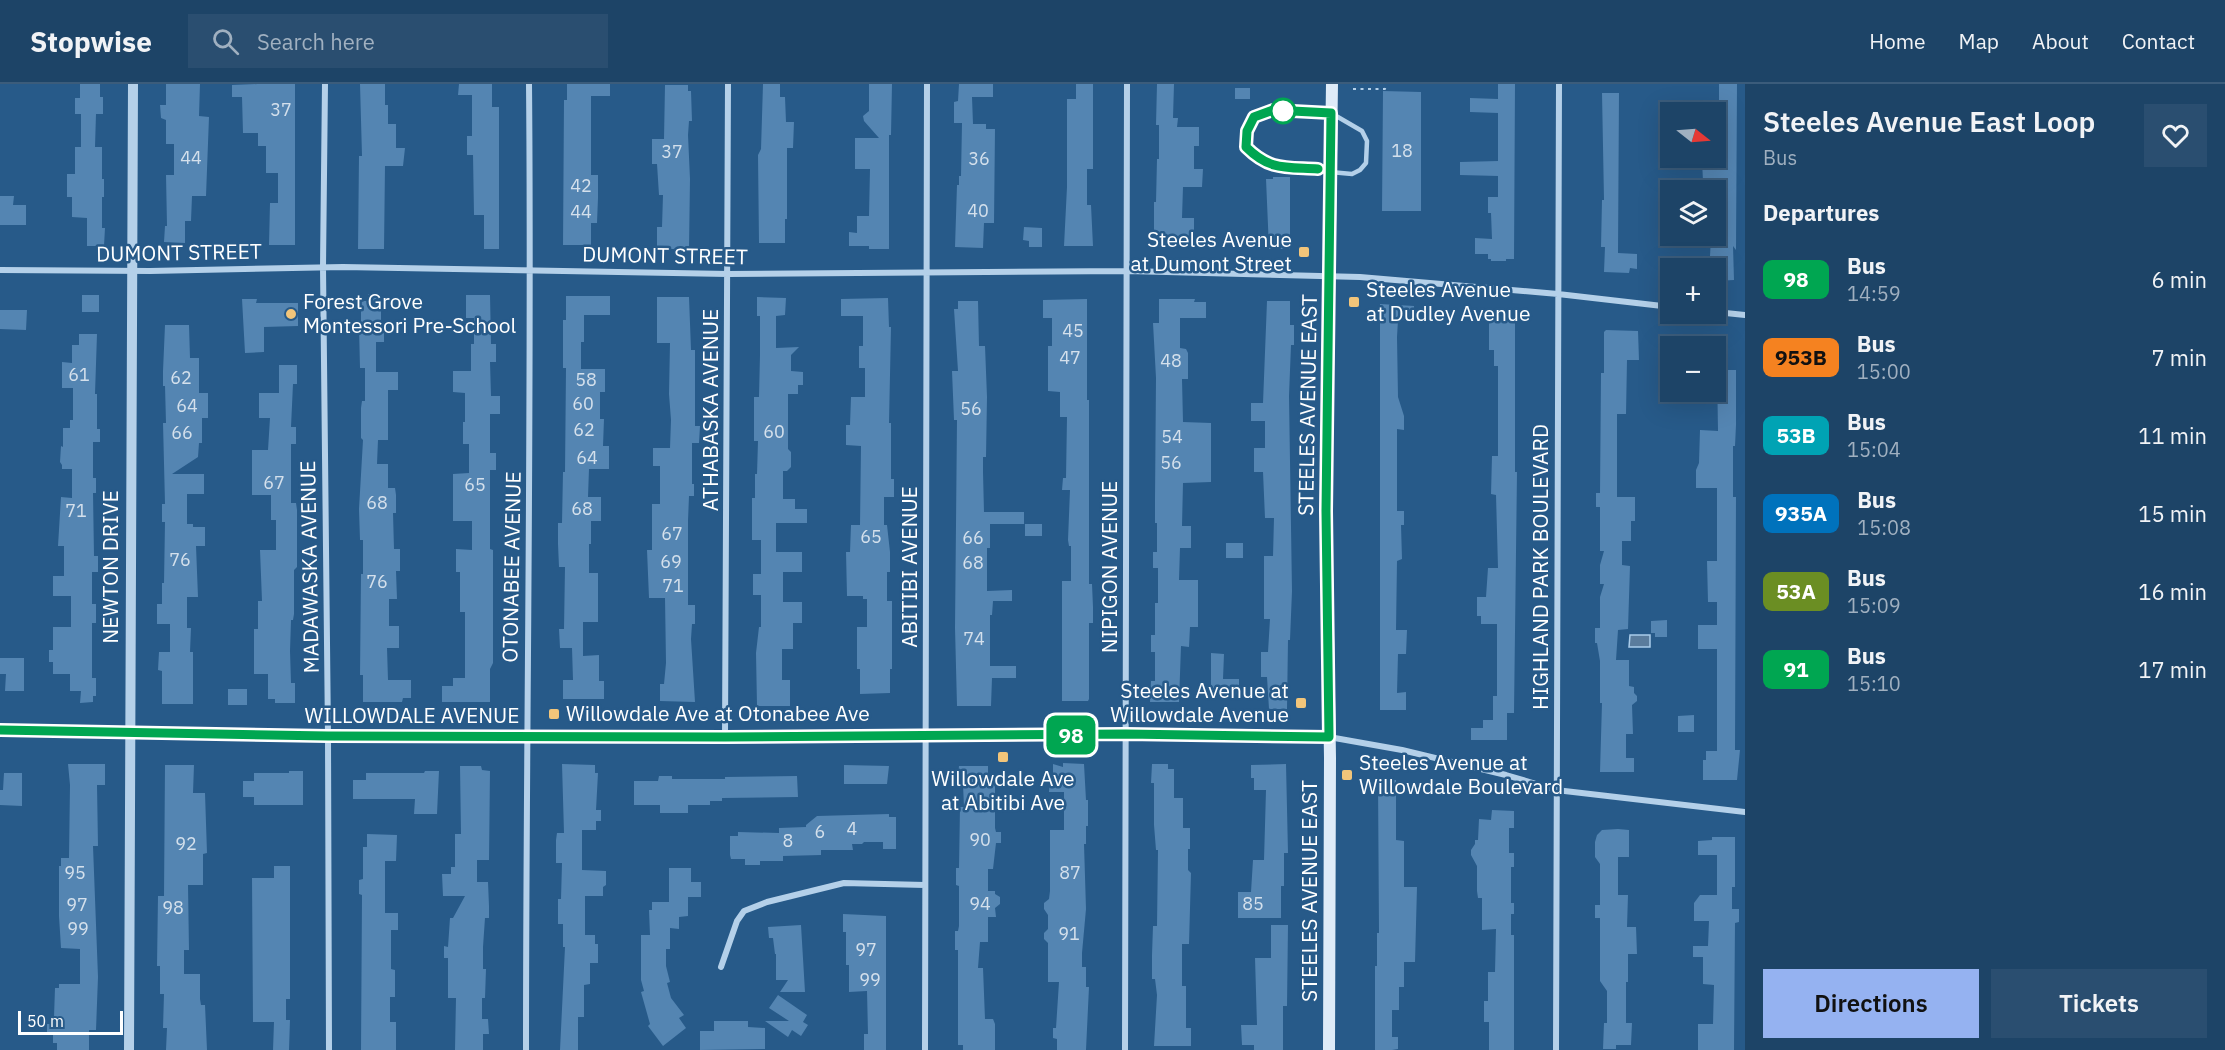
<!DOCTYPE html>
<html lang="en">
<head>
<meta charset="utf-8">
<style>
  :root { --surface:#1d4467; --page:#2a4e70; --text:#f1f3f6; --muted:#a0b0c0; --line:#3b5c7b; --accent:#95b2f1 }
  body { margin:0; font-family:"IBM Plex Sans",sans-serif; background:var(--page); color:var(--text); height:100vh; display:flex; flex-direction:column; font-size:22px; white-space:nowrap }
  * { box-sizing:border-box; margin:0 }
  p { font-size:20px; color:var(--muted) }
  .icon { flex:none; width:33px; height:33px; fill:none; stroke:currentColor; stroke-width:2; stroke-linecap:round; stroke-linejoin:round }
  .map { position:relative; flex:1; overflow:hidden }
  .drawer { display:flex; flex-direction:column; background:var(--surface); width:480px }
  .drawer>* { flex:none }
  .badge { padding:0 12px; border-radius:9px; font-size:21px; line-height:39px }
  .needle { width:39px; rotate:107deg }
  .controls { position:absolute; left:1660px; top:18px; display:grid; gap:12px }
  .controls a { display:grid; place-items:center; width:66px; height:66px; border-radius:0px; background:var(--surface); box-shadow:0 6px 24px #0002,0 0 0 2px var(--line); font-size:30px }
  .scale { position:absolute; left:18px; bottom:15px; width:105px; box-sizing:border-box; padding-left:6px; border:3px solid #fff; border-top:0; font-size:16px; line-height:21px; white-space:nowrap; color:#fff; -webkit-text-stroke:4px #275a89; paint-order:stroke }
  .map>.badge { position:absolute; translate:-50% -50%; box-shadow:0 0 0 3px #fff }
  h2 { padding:0 18px; font-size:22px; line-height:54px }
  .round { display:grid; place-items:center; flex:none; width:63px; height:63px; border-radius:0px; background:var(--page) }
  .headline { display:flex; align-items:center; justify-content:space-between; height:102px; padding:0 18px }
  h1 { font-size:28px; font-weight:600; line-height:45px }
  .action { display:flex; gap:12px; margin-top:auto; padding:12px 18px }
  .action a { flex:1; height:69px; border-radius:0px; background:var(--accent); color:#111; font-size:24px; font-weight:600; line-height:69px; text-align:center }
  .action a+a { background:var(--page); color:var(--text) }
  ul { padding:0; list-style:none }
  li { display:flex; align-items:center; gap:18px; height:78px; padding:0 18px }
  li div { flex:1 }
  li b { display:block; font-size:22px }
  li em { font-style:normal }
  li .badge { min-width:66px; font-weight:700; text-align:center }
  header { display:flex; align-items:center; gap:36px; box-sizing:border-box; height:84px; padding:0 30px; background:var(--surface); border-bottom:2px solid var(--line) }
  header strong { font-size:28px }
  nav { display:flex; gap:33px; margin-inline-start:auto; font-size:21px }
  .search { width:420px; height:54px; background:var(--page); display:flex; align-items:center; gap:15px; box-sizing:border-box; padding:0 21px; border-radius:0px; color:var(--muted); font-size:22px }
  main { display:flex; flex:1; min-height:0 }
  .map>svg:first-child { display:block }
</style>
</head>
<body>
<header>
<strong>Stopwise</strong>
<div class="search"><svg class="icon" aria-label="search" viewBox="0 0 24 24"><circle cx="10" cy="10" r="6"/><path d="M15 15l6 6"/></svg>Search here</div>
<nav><a>Home</a><a>Map</a><a>About</a><a>Contact</a></nav>
</header>
<main>
<div class="map">
<svg width="1745" height="966" viewBox="0 0 1745 966">
  <rect width="100%" height="100%" fill="#275a89"/>
  <path fill="#5a7c9d" stroke="#a9ccea" stroke-width="1.5" d="M1630 551H1650V563H1629Z"/>
  <path fill="#5485b2" d="M80 0H100V13H103V30H96L95 63H102V95H104V113H102V144H105L104 162H87V134L72 133V113H67V90H75V63H81V30H75V14H80Z
    M166 0H200L199 32 209 33 206 112H192L191 137H185V159L164 158 165 142H167L166 91H174V60H166V36L161 34 160 21H166Z
    M258 0H295V161H269L270 119H278V89H266V62H258V49H243L242 13H232V1Z
    M360 0H385V21H388V40H396V64H405L403 82H385L384 165H358L359 72H362Z
    M459 0H492V23H499V165H484V131H474L473 71H467V52H472V11H458Z
    M567 0H610V12H591V91H598V114L597 139H591V161H563L564 16H567Z
    M763 0H780V13H785L786 38H794L793 64H787V135H785V159H759L758 71 761 65Z
    M869 0H892L891 51H889V165H869V162H849V148L857 149V132H869L870 85H855V54H879L864 37 863 32 869 27Z
    M959 0H993V13H972L973 40H986V45H995L994 139H984L983 164 955 163 957 101H959V92H961L962 39H954V18L958 17Z
    M1076 0H1093V85H1087V121H1091L1093 162H1064L1067 103V15H1076Z
    M1157 0H1174L1173 34H1178L1177 43H1199V62H1194V85H1203L1202 103H1183L1182 134H1194V160H1183V163H1154V118H1156L1157 75H1159V41H1156Z
    M1498 0H1515L1514 175H1506V177H1491V175H1488V170H1475V154L1492 155 1491 129H1488V113H1498V92L1460 91V78L1498 77V29L1470 28V14L1498 15Z
    M1719 0H1737L1736 166 1733 162 1734 196 1716 197V184H1698V172H1710L1711 152H1726L1716 139V100H1712V97H1703L1702 77H1707V74H1716V71H1719Z
    M665 1H688V7H691L692 37H689L688 51 690 95 689 165H657V143H662L663 111H659L657 80H652V55H664Z
    M1235 4H1250V15H1235Z
    M1383 7 1421 8V127H1382Z
    M1602 9H1619L1618 169 1637 170V185L1630 184 1629 189 1604 188 1605 163H1601L1602 116H1604Z
    M1273 93H1290V165H1269L1266 95H1273Z
    M0 112H14L13 121H26V141H0Z
    M1024 143 1042 144V163H1029V157L1023 156Z
    M368 210H381V242H384V258H376V288H398V306H388V356H378L377 380H388V404H395L396 411V429H393L394 465H400V487H396L397 515H389V542H399V564H387L388 596H411V614H403L402 618H363V591H360L361 490H363V456H360L359 425 363 356 361 354V324L362 317H365V284H360L359 242H361V217H368Z
    M82 211H99V228H82Z
    M466 211H490L491 260H496V278H490L491 312H500V330H490V369H496V386H490V465L493 466V579L490 585V618H442V602H453V594H465V528H460V488H456V465L472 466V437H453V390L469 389V360H463V338H465V309L453 308V287H471V260H474V234H466Z
    M566 212H610V231H584V258H581V285H605V308H600V335H604L603 362H609V385H589L588 413H601V437H591V460H589V489H598V538H583V572L599 571V597H604V615H563V596H573L572 564H560L559 545H564L565 483H559L558 460V439H562L563 388H565L566 284H563V236H566Z
    M657 213H689L691 266H695V342H700L699 359H692V400H694V412H689L688 437V521H695V540H692L691 555 695 618 660 617V600H664L666 579 665 514H649L647 466H652V420H660V382H653V364H670L671 336 669 310 670 259H657Z
    M757 213 786 214 785 231 776 232V264L799 263 791 271V287L803 288V301H798V310H788V365L791 368V383L787 387H783V415H795V425H807V439H776V468H802V488H783V518H802V539H793V565H782V596H790V622H757L756 569 759 543H761V511H753V490H761V456H752V414H755V390H757L758 357H754V313H759L760 271V232H757Z
    M888 214 889 243H891L889 339H891V395H894V413H884V441H887L890 468V488H887V517H892V585H890V609L860 610V585H857V543H867V515H863V512H847L846 468H850L851 441H860L861 362 846 361V341H850L851 313H865V284H859V262H863V232H841V215Z
    M242 215H257L256 219H298V242L264 243V268L245 269Z
    M1087 215V316H1089V500H1092L1093 523V539H1089V615L1088 617H1062V497H1071V462H1069L1068 456 1070 406H1062L1063 394H1066L1067 333H1060V308L1048 307V262H1052V234H1043V216Z
    M1159 215H1195L1194 218H1206V234H1180V264L1186 265 1188 269V295H1182L1183 338 1211 339V398L1183 399 1182 442H1191V464H1180L1179 496H1198V543H1190L1189 563 1181 562 1179 618H1150L1151 597H1155V568H1151V551H1155V519H1158V484H1153V468H1157V439H1155V415L1156 294 1153 239H1159Z
    M958 217H978L979 262H985L987 313 986 373H983V388L984 428H1024V440H990V464H987V507L1012 506V517H993L992 531H990V582H1016V594H992L991 622H957L955 544 957 336H954L952 287H958L954 225H958Z
    M1267 217H1290V241H1294V261H1291L1289 312 1292 507 1290 556H1288L1287 625H1269L1267 593H1261V568H1268L1270 535H1264V472H1273L1274 434H1265L1263 388H1254V364H1265V337H1251V319H1263Z
    M1380 220 1414 222V236H1398L1397 253 1398 313 1404 332V346L1397 345V427H1404V441H1401L1402 475 1397 477 1396 546H1407L1406 570H1398L1397 609 1406 608V626H1380Z
    M0 226H27L26 246 0 245Z
    M1489 232H1515V388H1517L1514 629H1507V656H1471V644H1483V636H1493V612H1497V540H1481V532H1477V513H1486L1488 484H1498L1496 411 1491 410 1492 372H1498V282H1494V266H1489Z
    M165 241H189L190 274H199V309H208V334H202V359H199L198 373 172 390H204V410H187V440H193V443H205V462H196L198 513H187V544H191L190 568H193V620H162V587L158 586 159 568H170V540H157V520H162V499H164L165 438H162V420H165L163 339H166L165 302H163V287Z
    M1606 246 1638 247 1639 276H1627L1626 330H1617V413H1635V437H1631V457H1622V481L1630 482 1628 545 1618 546 1616 576H1629V602L1634 603V609L1637 612V617L1632 621 1633 650H1626V674H1634V688H1600L1602 619H1600V577L1597 559H1595V544H1600V513L1604 500H1600V481L1604 467H1600V423H1596V409H1600L1601 289H1604V248Z
    M79 250H97L95 310H97V345H100V358H93V394H96V409H93L94 472H98V488H92V520H96V539H92V594H96V612H93V618L80 619 81 607H70V590H53V578H49V566H53V543H71V512H53V492H64V462H58L61 413 72 414V385H62V381L60 378 61 362 63 363V344H70V336H73V304H62V278L72 279V261H79Z
    M279 281H297V300H293L291 343H296V360H291V419H296L297 426V483L294 486V530L293 536H291L290 567 291 599H295V619H275V615H268V590H254V545H258V517H262L260 466H276V436H271V411H252V366H268L270 334H259V309H279Z
    M1717 286H1736V341L1735 362H1733V413H1736L1735 666H1740L1737 696H1703V676H1706V667H1717V565H1698V541H1717V518H1708L1707 477H1717V404H1696V386L1699 379 1700 346 1718 347Z
    M1025 440H1042V452H1025Z
    M1226 459H1243V474H1226Z
    M1667 536V553H1655V549H1651V537Z
    M1211 569 1224 570 1223 595H1239V610L1211 611Z
    M0 574H24V607H5L6 590H0Z
    M228 605H247V621H228Z
    M1694 631V648H1678V632Z
    M1063 679 1084 680 1086 716H1088V742H1086V760H1084L1086 825 1082 869V883H1086V903H1089L1086 966H1057V955L1053 954V944H1056L1059 898H1048V859L1044 855V849L1048 845V831L1044 825V819L1049 815 1050 807V746H1064V708H1049L1050 695 1053 689V680L1063 683Z
    M68 680H105V701H97L98 762H93L98 893 96 946H89V966H57V959H53V951H47V940H53L54 933 55 904H59V900H80V865L61 864 59 832V782H61V774H69L70 701Z
    M562 680 595 681V689H598L596 726H601V737H596V746H582V786L606 787V801L603 803V812H585V851H595V860H598V879H590V900L584 901V933H578V966H560L565 863H563V840H558V815H561L562 779H556V756L557 749H564Z
    M1152 680H1168V685H1174V714H1183V744H1190V765H1188V786L1191 789 1189 860H1182V902H1186V944H1191V962H1154L1157 911 1155 895H1152V871L1153 842H1157L1158 766H1156L1154 741V699H1151Z
    M1286 680 1288 769H1284V802H1281V834H1238V808H1251L1253 776H1264L1266 706H1254V694H1251V681Z
    M165 681H194L193 709H205L207 769 203 770V801H188L189 866H184V890H200V915L201 921H205L207 966H166L167 944H163L164 910H160V882H157L158 812H164Z
    M844 681 889 682 887 700H844Z
    M460 682H481L482 686 490 687 489 776H477V798H488L489 822V834H485L483 863V885H486L485 914H482V935H488L489 950H483V966H455L456 914H448V874H444V862L448 863 450 834H453L465 812H443L442 790H451V783H455V750H461Z
    M959 682H988V697H995V744L996 748H1001V759H996L993 785H988V807H995V810L1000 813V820L995 824 996 833H988V858H980L978 884H983L985 935H993L995 940V966H963V961H958V866H955V847H958L959 842V802L956 801V784H959L960 723H964L963 701H957Z
    M289 687H303V721H254V713H243V697H254V689H289Z
    M425 687H439L437 730H414L415 715H353V696H366V689H424Z
    M4 689H22V722L0 721V706H3Z
    M659 692H672V695H725V693L797 692 798 713 722 714V717H710V721H688V729H660V721H634V697H658Z
    M1378 696H1396V756L1404 757V803H1417L1415 878H1404V903H1399V926H1392V953H1398V965L1392 966H1375V882H1377V849H1379Z
    M1492 726 1514 727V744H1509V769H1514V783H1511V819H1514V830H1511V851H1514V966H1489V938H1484V917H1488V888H1495L1496 845 1482 846V814H1478L1477 807V782L1471 771V766L1475 760V756H1478L1479 735 1491 736Z
    M889 730V733H896V765H883V758H864L862 760H852L853 766H821V771L783 772V777H760V781H745V775H731L730 771V752H738V748L779 749V744L806 743V741L817 732Z
    M1618 745 1629 746V773H1618V811H1628L1627 843H1636L1637 870H1628V898H1626V939H1632L1631 961H1616V965H1603L1604 939H1607V907L1600 897V834H1595V821H1600V780L1595 773V758L1597 751 1602 746Z
    M367 750 397 751 396 777H385V829H398V846H391V885L395 886V913H390V938H396V966H361L362 811 359 810V796L363 795V763H367Z
    M1712 753H1735V803H1732V825H1739V838L1735 839 1734 966H1698V940H1713L1714 901 1703 900V873H1693V862H1708L1709 837H1694V819L1700 811H1717V771H1698V757L1712 756Z
    M274 782H290V915H286V936H290L289 966H273L274 938H253L252 794H274Z
    M669 784H691V798H701V813H688V832L679 833V845L670 844V865H666V882L670 898 667 899 671 914 684 931 679 934 686 944 663 962 648 942 650 940 641 908 644 907 641 896V851H650L649 826H652V818H669Z
    M843 830 886 832V966H864V950H868L867 907 849 908V881H846V848H843Z
    M801 841 805 908H780L788 896H776V870H775L773 854H769L768 843Z
    M1271 841H1288L1287 922H1283V966H1254V961H1242L1241 941H1257L1255 874H1271Z
    M778 911 807 931 803 938 808 941 801 952 792 946 788 953 765 937H789L769 924Z
    M714 937H748V943L765 944V965L700 966V947H714Z"/>
  <g fill="none" stroke-linecap="round" stroke-linejoin="round">
    <path stroke="#b4d0e9" stroke-width="2" stroke-dasharray="3 4.5" stroke-linecap="butt" d="M1353 5H1385L1386 0"/>
    <path stroke="#b4d0e9" stroke-width="4.5" d="M1273 26 1331 29 1362 47 1367 57 1366 79 1360 86 1352 90 1276 83 1259 76 1246 63 1247 47 1254 33Z"/>
    <path stroke="#b4d0e9" stroke-width="6" d="M325 0 323 183 328 652 329 966
      M0 186 150 187 343 183 728 190 1128 187 1360 193 1558 210 1671 223
      M1716 228 1745 231
      M725 652 728 0
      M1329 653 1402 666 1506 691 1556 706 1745 728
      M721 883 737 837 744 827 767 818 844 799 925 801
      M526 966C526 644 532 322 529 0
      M925 966 927 0
      M1125 966 1127 0
      M1556 966 1559 0"/>
    <path stroke="#b4d0e9" stroke-width="10" d="M0 646C374 657 748 651 1122 650 1191 650 1260 653 1329 653
      M129 966 133 0"/>
    <path stroke="#deebf8" stroke-width="12" d="M1329 966 1330 674 1326 427 1332 0"/>
  </g>
  <g fill="none" stroke-linecap="round" stroke-linejoin="round">
    <defs>
      <path id="line" d="M0 646 328 652 725 653 1126 650 1329 653 1326 427 1331 29 1273 26 1254 33 1247 47 1246 63C1270 87 1286 83 1318 85"/>
    </defs>
    <use href="#line" stroke="#fff" stroke-width="14"/>
    <use href="#line" stroke="#00a651" stroke-width="9"/>
  </g>
  <circle fill="#fff" stroke="#00a651" stroke-width="3" cx="1283" cy="27" r="12"/>
  <g fill="#f2c57a" stroke="#275a89" stroke-width="2">
    <rect x="1298" y="162" width="12" height="12" rx="3"/>
    <rect x="1348" y="212" width="12" height="12" rx="3"/>
    <circle cx="291" cy="230" r="6"/>
    <rect x="1295" y="613" width="12" height="12" rx="3"/>
    <rect x="548" y="624" width="12" height="12" rx="3"/>
    <rect x="997" y="667" width="12" height="12" rx="3"/>
    <rect x="1341" y="685" width="12" height="12" rx="3"/>
  </g>
  <g text-anchor="middle" stroke-width="5" stroke-linejoin="round" paint-order="stroke">
    <g font-size="18" fill="#d4e0ec">
      <text x="281" y="32">37</text>
      <text x="1402" y="73">18</text>
      <text x="672" y="74">37</text>
      <text x="191" y="80">44</text>
      <text x="979" y="81">36</text>
      <text x="581" y="108">42</text>
      <text x="978" y="133">40</text>
      <text x="581" y="134">44</text>
      <text x="1073" y="253">45</text>
      <text x="1070" y="280">47</text>
      <text x="1171" y="283">48</text>
      <text x="79" y="297">61</text>
      <text x="181" y="300">62</text>
      <text x="586" y="302">58</text>
      <text x="583" y="326">60</text>
      <text x="187" y="328">64</text>
      <text x="971" y="331">56</text>
      <text x="584" y="352">62</text>
      <text x="774" y="354">60</text>
      <text x="182" y="355">66</text>
      <text x="1172" y="359">54</text>
      <text x="587" y="380">64</text>
      <text x="1171" y="385">56</text>
      <text x="274" y="405">67</text>
      <text x="475" y="407">65</text>
      <text x="377" y="425">68</text>
      <text x="582" y="431">68</text>
      <text x="76" y="433">71</text>
      <text x="672" y="456">67</text>
      <text x="871" y="459">65</text>
      <text x="973" y="460">66</text>
      <text x="180" y="482">76</text>
      <text x="671" y="484">69</text>
      <text x="973" y="485">68</text>
      <text x="377" y="504">76</text>
      <text x="673" y="508">71</text>
      <text x="974" y="561">74</text>
      <text x="852" y="751">4</text>
      <text x="820" y="754">6</text>
      <text x="980" y="762">90</text>
      <text x="788" y="763">8</text>
      <text x="186" y="766">92</text>
      <text x="75" y="795">95</text>
      <text x="1070" y="795">87</text>
      <text x="980" y="826">94</text>
      <text x="1253" y="826">85</text>
      <text x="77" y="827">97</text>
      <text x="173" y="830">98</text>
      <text x="78" y="851">99</text>
      <text x="1069" y="856">91</text>
      <text x="866" y="872">97</text>
      <text x="870" y="902">99</text>
    </g>
    <g font-size="21" fill="#fff" stroke="#275a89" text-anchor="start">
      <text x="1292" y="163" text-anchor="end">Steeles Avenue<tspan x="1292" dy="24">at Dumont Street</tspan></text>
      <text x="1366" y="213">Steeles Avenue<tspan x="1366" dy="24">at Dudley Avenue</tspan></text>
      <text x="303" y="225">Forest Grove<tspan x="303" dy="24">Montessori Pre-School</tspan></text>
      <text x="1289" y="614" text-anchor="end">Steeles Avenue at<tspan x="1289" dy="24">Willowdale Avenue</tspan></text>
      <text x="566" y="637">Willowdale Ave at Otonabee Ave</text>
      <text x="1359" y="686">Steeles Avenue at<tspan x="1359" dy="24">Willowdale Boulevard</tspan></text>
      <text x="1003" y="702" text-anchor="middle">Willowdale Ave<tspan x="1003" dy="24">at Abitibi Ave</tspan></text>
    </g>
    <g font-size="21" fill="#fff" stroke="#275a89">
      <text transform="translate(179 169) rotate(-1)" y="7">DUMONT STREET</text>
      <text transform="translate(665 172) rotate(1)" y="7">DUMONT STREET</text>
      <text transform="translate(1308 321) rotate(-89)" y="7">STEELES AVENUE EAST</text>
      <text transform="translate(711 326) rotate(-90)" y="7">ATHABASKA AVENUE</text>
      <text transform="translate(111 483) rotate(-90)" y="7">NEWTON DRIVE</text>
      <text transform="translate(310 483) rotate(-91)" y="7">MADAWASKA AVENUE</text>
      <text transform="translate(512 483) rotate(-89)" y="7">OTONABEE AVENUE</text>
      <text transform="translate(910 483) rotate(-90)" y="7">ABITIBI AVENUE</text>
      <text transform="translate(1110 483) rotate(-90)" y="7">NIPIGON AVENUE</text>
      <text transform="translate(1541 483) rotate(-90)" y="7">HIGHLAND PARK BOULEVARD</text>
      <text x="412" y="639">WILLOWDALE AVENUE</text>
      <text transform="translate(1310 807) rotate(-90)" y="7">STEELES AVENUE EAST</text>
    </g>
  </g>
</svg>
<div class="controls">
<a><svg class="needle" viewBox="-14 -14 28 28"><path d="M0-13l5 13h-10z" fill="#e53935"/><path d="M0 13l5-13h-10z" fill="#a0b0c0"/></svg></a>
<a><svg class="icon" aria-label="layers" viewBox="0 0 24 24"><path d="M12 4l9 5-9 5-9-5zM3 14l9 5 9-5"/></svg></a>
<a>+</a>
<a>−</a>
</div>
<div class="scale">50 m</div>
<b class="badge" style="left:1071px;top:651px;background:#00a651;color:#fff">98</b>
</div>
<section class="drawer">
<div class="headline"><div><h1>Steeles Avenue East Loop</h1><p>Bus</p></div><a class="round"><svg class="icon" aria-label="heart" viewBox="0 0 24 24"><path d="M12 20l-8-8c-3-5 5-10 8-4 3-6 11-1 8 4z"/></svg></a></div>
<h2>Departures</h2>
<ul>
<li><span class="badge" style="background:#00a651;color:#fff">98</span><div><b>Bus</b><p>14:59</p></div><em>6 min</em></li>
<li><span class="badge" style="background:#f58220;color:#111">953B</span><div><b>Bus</b><p>15:00</p></div><em>7 min</em></li>
<li><span class="badge" style="background:#00a3b4;color:#fff">53B</span><div><b>Bus</b><p>15:04</p></div><em>11 min</em></li>
<li><span class="badge" style="background:#0072bc;color:#fff">935A</span><div><b>Bus</b><p>15:08</p></div><em>15 min</em></li>
<li><span class="badge" style="background:#6b8e23;color:#fff">53A</span><div><b>Bus</b><p>15:09</p></div><em>16 min</em></li>
<li><span class="badge" style="background:#00a651;color:#fff">91</span><div><b>Bus</b><p>15:10</p></div><em>17 min</em></li>
</ul>
<div class="action"><a>Directions</a><a>Tickets</a></div>
</section>
</main>
</body>
</html>
